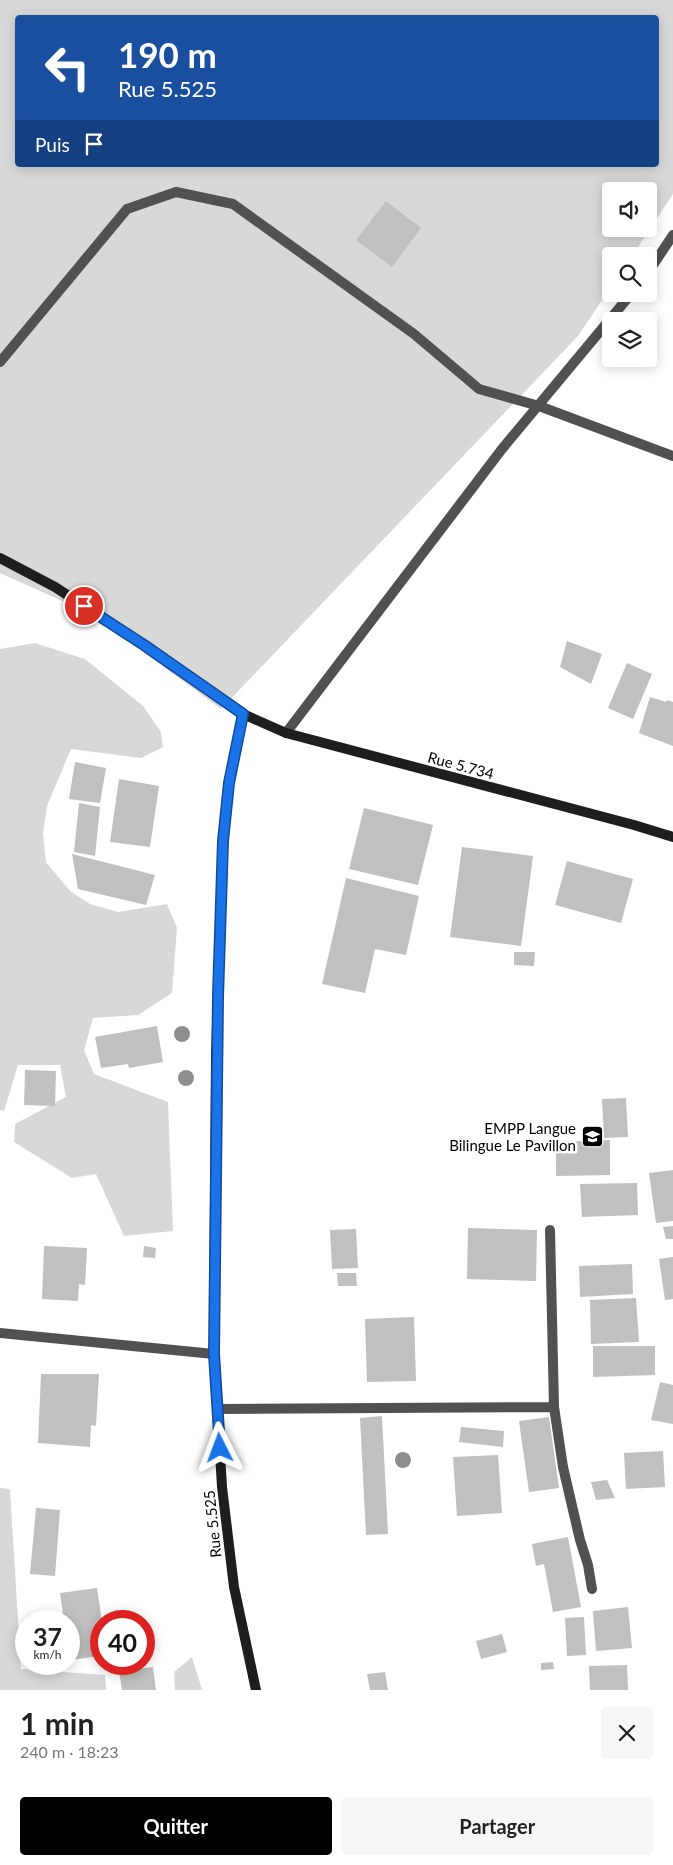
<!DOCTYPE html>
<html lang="fr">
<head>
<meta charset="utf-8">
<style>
  body { margin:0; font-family:Lato,sans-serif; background:#f6f6f6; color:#222; height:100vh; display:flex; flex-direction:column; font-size:19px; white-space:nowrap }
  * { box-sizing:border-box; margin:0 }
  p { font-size:16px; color:#767676 }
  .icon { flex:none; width:28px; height:28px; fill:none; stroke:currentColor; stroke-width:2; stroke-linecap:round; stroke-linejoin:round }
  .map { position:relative; height:1690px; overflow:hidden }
  .details { display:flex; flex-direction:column; background:#fff; flex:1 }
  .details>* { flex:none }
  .banner { position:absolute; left:15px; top:15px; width:644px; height:152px; border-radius:5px; box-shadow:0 2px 12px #0003; background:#1a4fa0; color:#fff; overflow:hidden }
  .fabs { position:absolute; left:602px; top:182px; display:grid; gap:10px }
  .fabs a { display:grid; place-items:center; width:55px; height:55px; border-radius:5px; background:#fff; box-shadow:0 2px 12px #0003; font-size:25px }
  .speed { position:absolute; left:15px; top:1610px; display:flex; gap:10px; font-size:25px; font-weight:700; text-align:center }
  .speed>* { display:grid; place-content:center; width:65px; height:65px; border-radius:50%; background:#fff; box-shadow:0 2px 12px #0003; line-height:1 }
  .speed small { font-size:12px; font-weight:400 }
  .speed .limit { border:8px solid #d22; background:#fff; color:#111 }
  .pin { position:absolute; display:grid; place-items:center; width:42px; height:42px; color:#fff; margin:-21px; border:2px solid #fff; border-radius:50%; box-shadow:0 1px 5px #0007 }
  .me { position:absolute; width:55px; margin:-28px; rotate:357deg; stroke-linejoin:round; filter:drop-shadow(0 0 4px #0008) }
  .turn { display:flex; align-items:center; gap:18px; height:105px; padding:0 20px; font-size:22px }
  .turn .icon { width:65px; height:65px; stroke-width:2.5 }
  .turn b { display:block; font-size:35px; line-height:42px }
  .then { display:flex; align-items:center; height:48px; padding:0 20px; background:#0003; gap:10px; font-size:19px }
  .round { display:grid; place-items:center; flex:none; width:52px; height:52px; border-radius:5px; background:#f6f6f6 }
  .head { display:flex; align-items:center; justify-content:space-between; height:85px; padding:0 20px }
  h1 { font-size:30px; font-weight:700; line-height:38px }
  .action { display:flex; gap:10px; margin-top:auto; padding:10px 20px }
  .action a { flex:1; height:58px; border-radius:5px; background:#000; color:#fff; font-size:20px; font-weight:700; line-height:58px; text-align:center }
  .action a+a { background:#f6f6f6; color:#222 }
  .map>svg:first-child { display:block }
  .green { fill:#d8d8d8; fill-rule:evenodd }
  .building { fill:#c0c0c0 }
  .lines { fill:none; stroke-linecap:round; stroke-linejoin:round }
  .street { stroke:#515151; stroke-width:10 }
  .secondary { stroke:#1e1e1e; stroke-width:10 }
  .tree { fill:#8d8d8d }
  .route-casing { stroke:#114b97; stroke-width:12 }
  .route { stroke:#1a73e8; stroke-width:9 }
  .labels { text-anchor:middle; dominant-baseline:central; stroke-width:5; stroke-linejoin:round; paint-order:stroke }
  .street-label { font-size:15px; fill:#000; stroke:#fff }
  .poi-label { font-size:15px; fill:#000; stroke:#fff; text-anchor:end }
</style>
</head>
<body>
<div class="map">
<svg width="673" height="1690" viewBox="0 0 673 1690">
  <rect width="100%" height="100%" fill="#fff"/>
  <path class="green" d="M0,0H673V194L632,256H611V287L578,336L221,709L93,615L0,573ZM18,18H656V165H18ZM611,191H649V229H611Z
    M35,643L85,659L143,706L161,732L163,747L141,758L71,749L47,806L43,833L46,862L70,891L90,904L118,912L167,904L177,928L172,993L138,1015L93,1018L84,1050L94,1074L168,1102L173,1231L124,1236L96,1174L72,1178L14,1142L15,1124L66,1097L60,1065H18L4,1111L0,1110V649Z
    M0,1488L10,1489L21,1669L105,1675L106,1690H0Z
    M192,1657L202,1690H175L174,1672Z"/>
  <path class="building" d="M386,201L421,228L392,267L356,240Z
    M567,641L602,654L591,684L560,667Z
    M627,663L652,674L633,719L608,708Z
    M650,697L666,702L667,700L673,702V746L639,733Z
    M75,762L106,768L100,803L69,799Z
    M119,779L159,786L150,847L110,842Z
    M79,803L100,807L95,856L74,852Z
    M364,808L433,825L418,885L349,869Z
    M462,847L533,856L521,946L450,937Z
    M72,854L155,875L146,905L78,889Z
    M567,861L633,879L621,923L555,905Z
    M346,878L419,896L406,955L375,949L365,993L322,984Z
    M514,952H535L534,966L514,965Z
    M157,1026L163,1062L129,1068L128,1064L101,1068L95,1037Z
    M25,1070L56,1071L55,1106L24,1105Z
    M626,1098L628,1137L604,1138L602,1099Z
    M610,1140V1175L556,1176V1142Z
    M673,1170V1221L656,1223L649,1173Z
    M637,1183L638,1215L582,1217L580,1184Z
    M673,1226V1239H666L663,1227Z
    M468,1228L537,1230L536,1281L467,1279Z
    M356,1229L358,1268L332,1269L330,1230Z
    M44,1246L87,1248L85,1285L79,1284L78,1301L42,1299Z
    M144,1246L156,1248L155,1258L143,1257Z
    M673,1257V1299L665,1300L659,1259Z
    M632,1264L633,1294L580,1297L579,1266Z
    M337,1273H356L357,1286H338Z
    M636,1298L639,1342L591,1344L590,1300Z
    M414,1317L416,1381L367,1382L365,1319Z
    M593,1346H655V1375L593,1377Z
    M41,1374H99L96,1426L91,1425L90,1447L38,1443Z
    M660,1382L673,1385V1424L651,1420Z
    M382,1416L388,1534L366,1535L360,1418Z
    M549,1417L559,1488L529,1492L519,1421Z
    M461,1427L504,1431L503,1447L459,1442Z
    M663,1451L665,1487L626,1489L624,1453Z
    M498,1455L502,1513L457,1516L453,1457Z
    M607,1480L615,1498L596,1500L591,1482Z
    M36,1508L60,1510L55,1576L30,1574Z
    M568,1537L581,1607L553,1612L544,1564L536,1566L532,1544Z
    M97,1588L102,1621L101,1656L70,1660L69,1621H64L60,1593Z
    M628,1607L632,1648L596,1651L593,1611Z
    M584,1617L586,1655L567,1656L565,1618Z
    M502,1634L507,1652L481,1659L476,1641Z
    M553,1662L554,1669L541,1670V1663Z
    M627,1665L628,1690H590L589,1666Z
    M153,1667L156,1690H122L119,1671Z
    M385,1672L388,1690H370L367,1674Z"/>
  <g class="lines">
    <path class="street" d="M649,271L673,235
      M0,362L127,209L176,192L233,204L414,334L479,389L539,406L673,456
      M286,733L502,449L631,294
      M550,1230L554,1407L563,1467L580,1540L588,1565L592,1589
      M0,1333L214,1354
      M218,1409L554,1407"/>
    <path class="secondary" d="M0,558L55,587L144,645L243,714L229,783L223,841L216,1055L214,1354L222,1487L234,1587L256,1690
      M243,714L286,733L634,825L673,837"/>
  </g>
  <g class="tree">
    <circle cx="182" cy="1034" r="8"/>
    <circle cx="186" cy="1078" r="8"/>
    <circle cx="403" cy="1460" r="8"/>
  </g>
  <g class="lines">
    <defs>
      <path id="route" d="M84,606L144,645L243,714L229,783L223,841L218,996L214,1354L220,1448"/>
    </defs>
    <use href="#route" class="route-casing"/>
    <use href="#route" class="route"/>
  </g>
  <defs>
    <symbol id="school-square" viewBox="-11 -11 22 22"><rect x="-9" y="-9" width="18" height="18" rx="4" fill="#000" stroke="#fff"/><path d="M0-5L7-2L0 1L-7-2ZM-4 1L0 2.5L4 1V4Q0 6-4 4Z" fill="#fff"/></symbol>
  </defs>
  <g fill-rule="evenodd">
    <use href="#school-square" x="580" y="1124" width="25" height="25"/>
  </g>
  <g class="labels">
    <g class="street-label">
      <text transform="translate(461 765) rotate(15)">Rue 5.734</text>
      <text transform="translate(212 1524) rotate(-96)">Rue 5.525</text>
    </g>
    <g class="poi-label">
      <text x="576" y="1128">EMPP Langue<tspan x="576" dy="17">Bilingue Le Pavillon</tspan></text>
    </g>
  </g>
</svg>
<div class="fabs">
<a><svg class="icon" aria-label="sound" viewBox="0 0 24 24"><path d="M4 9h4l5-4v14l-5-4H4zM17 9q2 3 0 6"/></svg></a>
<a><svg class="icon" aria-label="search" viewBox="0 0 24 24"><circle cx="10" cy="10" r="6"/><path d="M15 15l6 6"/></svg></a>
<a><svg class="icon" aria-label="layers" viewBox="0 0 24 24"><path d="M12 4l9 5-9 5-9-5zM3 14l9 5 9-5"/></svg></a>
</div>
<div class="speed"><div>37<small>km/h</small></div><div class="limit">40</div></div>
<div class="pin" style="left:84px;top:606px;background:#d93025"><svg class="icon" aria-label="arrive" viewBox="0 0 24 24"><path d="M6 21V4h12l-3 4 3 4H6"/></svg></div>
<svg class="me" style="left:220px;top:1448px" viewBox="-20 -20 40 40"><path d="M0-17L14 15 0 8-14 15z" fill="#1a73e8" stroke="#fff" stroke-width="4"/></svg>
<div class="banner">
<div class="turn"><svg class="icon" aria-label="left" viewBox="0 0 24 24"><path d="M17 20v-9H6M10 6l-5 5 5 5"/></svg><div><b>190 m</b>Rue 5.525</div></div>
<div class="then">Puis<svg class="icon" aria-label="arrive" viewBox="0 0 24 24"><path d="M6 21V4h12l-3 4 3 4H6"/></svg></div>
</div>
</div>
<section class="details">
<div class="head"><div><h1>1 min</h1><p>240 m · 18:23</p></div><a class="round"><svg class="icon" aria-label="close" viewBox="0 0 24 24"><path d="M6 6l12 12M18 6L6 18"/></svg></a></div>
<div class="action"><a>Quitter</a><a>Partager</a></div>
</section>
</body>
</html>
